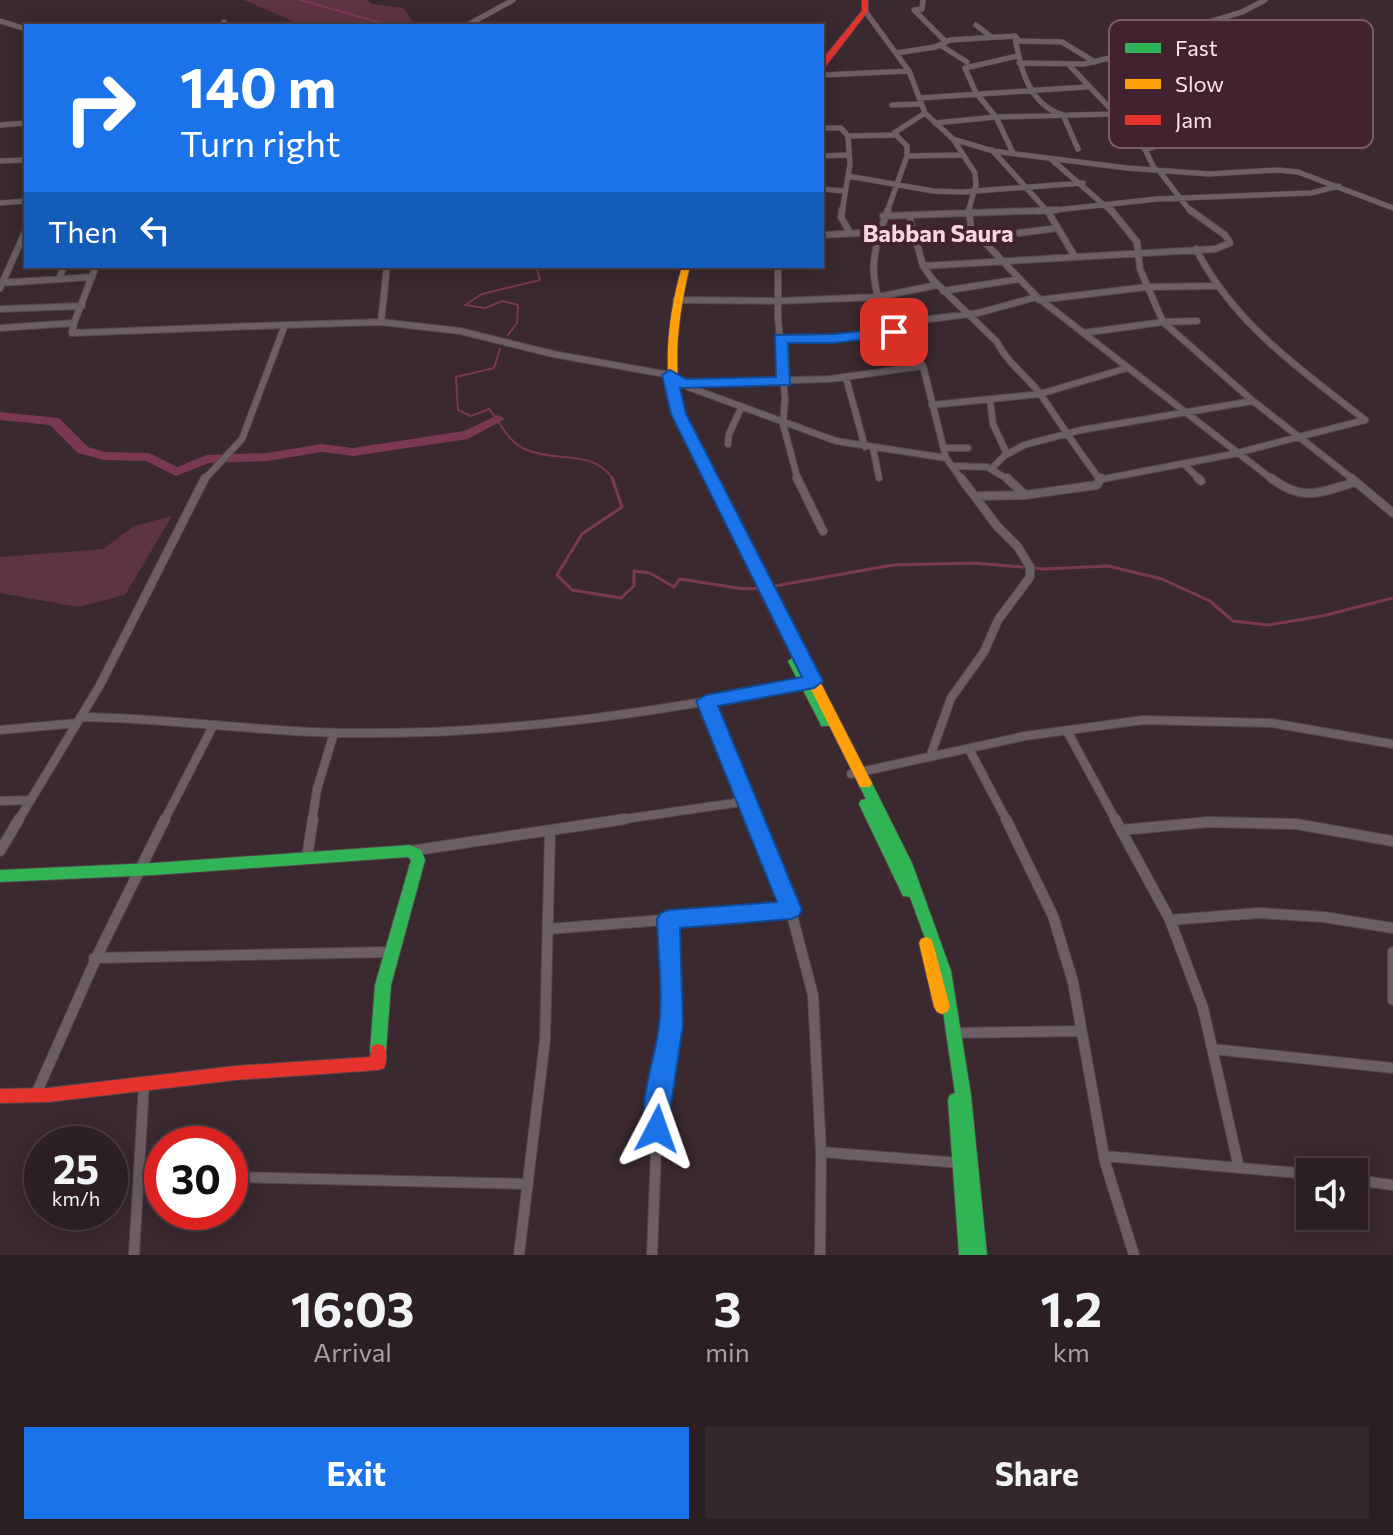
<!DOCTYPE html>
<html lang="en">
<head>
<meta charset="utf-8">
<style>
  body { margin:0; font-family:Commissioner,sans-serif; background:#34272b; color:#f1f3f6; height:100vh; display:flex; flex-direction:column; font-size:30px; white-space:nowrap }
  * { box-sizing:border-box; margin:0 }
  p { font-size:26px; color:#a6a2a6 }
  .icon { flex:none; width:44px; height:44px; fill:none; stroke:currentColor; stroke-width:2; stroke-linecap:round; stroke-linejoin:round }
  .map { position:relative; height:1255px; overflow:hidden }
  .panel { display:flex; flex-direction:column; background:#2c1f23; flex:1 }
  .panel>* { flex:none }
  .guide { position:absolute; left:24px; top:24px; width:800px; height:244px; border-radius:0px; box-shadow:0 4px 20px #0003,0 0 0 2px #483d41; background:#1a73e8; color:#fff; overflow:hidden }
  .buttons { position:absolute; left:1296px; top:1158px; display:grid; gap:16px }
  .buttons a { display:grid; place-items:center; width:72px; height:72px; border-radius:0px; background:#2c1f23; box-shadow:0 4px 20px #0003,0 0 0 2px #483d41; font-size:40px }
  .speed { position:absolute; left:24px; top:1126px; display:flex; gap:16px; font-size:40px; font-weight:700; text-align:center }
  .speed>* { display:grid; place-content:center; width:104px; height:104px; border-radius:50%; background:#2c1f23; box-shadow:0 4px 20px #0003,0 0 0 2px #483d41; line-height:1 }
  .speed small { font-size:20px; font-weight:400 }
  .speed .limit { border:12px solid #d22; background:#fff; color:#111 }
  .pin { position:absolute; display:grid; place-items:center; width:68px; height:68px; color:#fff; margin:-34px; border-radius:16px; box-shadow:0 4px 12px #0006 }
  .me { position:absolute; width:88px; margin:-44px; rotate:4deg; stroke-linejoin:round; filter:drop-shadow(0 0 6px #0008) }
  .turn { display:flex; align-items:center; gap:28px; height:168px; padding:0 24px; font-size:36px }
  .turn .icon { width:104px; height:104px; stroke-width:2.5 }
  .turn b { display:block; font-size:56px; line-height:68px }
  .then { display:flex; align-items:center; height:76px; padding:0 24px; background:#0003; gap:16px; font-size:30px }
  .eta { display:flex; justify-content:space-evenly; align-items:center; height:136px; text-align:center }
  .eta b { font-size:48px; font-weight:700; line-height:56px }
  .primary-button { display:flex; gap:16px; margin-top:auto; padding:16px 24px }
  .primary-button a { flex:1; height:92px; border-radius:0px; background:#1a73e8; color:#fff; font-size:32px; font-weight:700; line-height:92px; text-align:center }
  .primary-button a+a { background:#34272b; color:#f1f3f6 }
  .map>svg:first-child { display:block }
  .green { fill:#5e3344 }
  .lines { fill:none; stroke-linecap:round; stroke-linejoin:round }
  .stream-far1 { stroke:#7b3853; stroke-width:2 }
  .stream { stroke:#7b3853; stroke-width:3 }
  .river { fill:#7b3853; fill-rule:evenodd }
  .street-far3-casing { stroke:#54454a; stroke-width:6 }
  .street-far2-casing { stroke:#54454a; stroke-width:8 }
  .street-far1-casing { stroke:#54454a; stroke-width:10 }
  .street-casing { stroke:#54454a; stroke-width:12 }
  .fast-casing { stroke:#54454a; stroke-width:2 }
  .slow-casing { stroke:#54454a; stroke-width:2 }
  .jam-casing { stroke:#54454a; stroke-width:2 }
  .street-far3 { stroke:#6c5f64; stroke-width:5 }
  .street-far2 { stroke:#6c5f64; stroke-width:6 }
  .street-far1 { stroke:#6c5f64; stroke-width:8 }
  .street { stroke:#6c5f64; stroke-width:10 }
  .fast { fill:#30b455; fill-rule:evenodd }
  .slow { fill:#ff9f0a; fill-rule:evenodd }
  .jam { fill:#e5322d; fill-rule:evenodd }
  .route { fill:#1a73e8; stroke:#114b97; stroke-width:2 }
  .labels { text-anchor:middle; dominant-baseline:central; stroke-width:8; stroke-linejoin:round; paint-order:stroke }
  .far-quarter-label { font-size:24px; font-weight:bold; fill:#f8d6e1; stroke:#41222e }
  .key { fill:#41222e; stroke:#795c67; stroke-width:2 }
  .key-label { font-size:22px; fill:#fbe5ec }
</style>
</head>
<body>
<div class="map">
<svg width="1393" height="1255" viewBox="0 0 1393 1255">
  <rect width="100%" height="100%" fill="#3a292f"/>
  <path class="green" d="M244,0H367L372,4L403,8L416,26H304Z
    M172,516L125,595L78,607L0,593V557L103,549L134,526Z"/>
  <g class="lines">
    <path class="stream-far1" d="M300,0L392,26
      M508,335L517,323L518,305L503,301L485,308L465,305L482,294L540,280L537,269L530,266
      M500,349L494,368L456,377L458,410L471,416L489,409C502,424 507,442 527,450C559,463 592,448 614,480"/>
    <path class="stream" d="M612,478L622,507L582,534L557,575L572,590L621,598L634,586V571L650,573L674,587L680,579L744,589L761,588
      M769,587L893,565L974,563L1044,569L1108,566L1162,579L1210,601L1233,621L1268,625L1322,616L1393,598"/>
    <path class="river" d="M0,412L59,418L88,447L105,452L149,453L177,467L207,455L267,453L322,444L353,448L464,431L498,415L505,419L468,439L353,456L322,452L267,461L209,463L176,476L146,461L104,460L78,453L50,425L0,420Z"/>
    <defs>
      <path id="street-far3" d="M923,0L922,9L914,10L945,41
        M865,11L909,71L925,113L953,139L975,173L976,185L968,212
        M0,21L26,29
        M976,25L990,36
        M222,26L224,22
        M466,26L513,0
        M1015,37C1020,68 1029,105 1063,115L1078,149
        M940,45L967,62
        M896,53L935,47L950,40L1015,36L1019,41L1062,42L1095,62
        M1019,63L1084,64L1127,54L1172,33L1242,12L1265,0
        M1069,65L1141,141L1155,170
        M822,75L909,71
        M919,98L1086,87
        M892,105L921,104
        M935,123L996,117L1113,114
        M0,125L26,123
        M822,128H841L848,136L894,135
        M953,139L993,151L1127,168L1209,174L1278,170L1298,172L1393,208
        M1144,149L1154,147V142L1219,134
        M992,150L1048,212
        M1013,153L996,117L976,93L965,68L1018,56
        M822,156L848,155
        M907,156L962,155
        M1051,159L1112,212
        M0,161L26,160
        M1160,172L1191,212
        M848,176L933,191L962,192L1083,183
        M822,189L845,191
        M0,203L26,201
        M842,212L850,164L848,136
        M887,212L907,156V146L894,133L925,113
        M1037,212L1157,199L1311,193L1339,186"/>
      <path id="street-far2" d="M842,210L841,217L850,233
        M1047,210L1075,257
        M1111,210L1137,242L1140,269L1163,322L1253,401L1354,480
        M909,215L923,266L933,280L997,342C1007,363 1028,377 1041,395C1061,424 1077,450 1099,478
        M883,216L1056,210
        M1019,233L1058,228
        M822,235L878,232
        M1196,249C1234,324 1300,369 1365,420
        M778,266V318L785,399L783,424L798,480
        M923,266L1215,249L1230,243L1225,235L1190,210
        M59,279L64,266
        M0,283L92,277
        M0,288L26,230
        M943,291L1020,279
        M1037,297L1273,480
        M676,300L778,301L878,297L937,285
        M1039,300L1147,287L1216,286
        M0,309L82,306
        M381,322L460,331L553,354L670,375L688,387L836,441L946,458
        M74,323L96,266
        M0,328L74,323L72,333L285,325
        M1083,333L1163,322L1197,321
        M780,338L834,339L894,332C868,286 868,259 888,210
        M846,378L865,447
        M685,383L830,379L923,366
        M990,399L993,424L1006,452
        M932,405L1040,394L1127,368
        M728,444L729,434L741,408
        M873,448L879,478
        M944,448H968
        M1185,465L1200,480
        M954,466L987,467L1009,480
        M993,467L1004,456L1024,445L1081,430L1253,401
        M204,480L242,439L285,325L381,322L387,266
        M962,480L946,458L923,366L894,332V328L906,322L978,313L1037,297L971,228L969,210
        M1098,480L1233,454L1365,420"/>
      <path id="street-far1" d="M797,478L823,531
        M1007,478L1025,495L1097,485L1101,478
        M1198,478L1201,481
        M1271,478C1304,503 1319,492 1356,482
        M1351,478L1393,513
        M976,496L1025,495
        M706,701L756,821
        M81,717C170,718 258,732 347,733C503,735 657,713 809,682
        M0,730L77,723
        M1067,731L1116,821
        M969,749L1007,821
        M930,757L951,698L984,652L998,620L1030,577V567L1018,547L997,526L961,478
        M851,774L1025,736L1143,720L1272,723L1393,744
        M0,801L31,800
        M18,821L100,685L205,478
        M164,821L213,726
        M312,821L317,789L334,733
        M611,821L748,801"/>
      <path id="street" d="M755,819L788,900L813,995L821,1152L820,1255
        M1006,819L1053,916L1073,982L1105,1162L1134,1255
        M1115,819L1170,920L1203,1008L1239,1168
        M1121,830L1208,822L1296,824L1393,841
        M0,851L19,819
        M410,851L625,819
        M307,857L313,819
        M1170,920L1259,913L1324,917L1393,928
        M548,929L791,910
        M1393,952V1000
        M94,958L390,952
        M952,1033L1080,1031
        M1212,1049L1393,1068
        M36,1094L98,954L165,819
        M821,1152L961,1163
        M1104,1156L1310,1174
        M140,1176H162
        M230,1177L528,1184
        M1354,1180L1393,1185
        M134,1255L144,1085
        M519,1255L545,1040L550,832
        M652,1255L658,1098L671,1025L668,919"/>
      <path id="fast" d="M794,657L800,661L832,723L831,726H821L820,723L788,661Z
        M865,778L870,779L912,863L951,971L971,1095L987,1255H959L948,1100L950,1095L955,1093L937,971L910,897L903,896L859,804L861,800L866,799L858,783L860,779Z
        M410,845L421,850L425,860L391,985L386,1051L384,1056L378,1058L372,1056L370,1051L375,985L411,860L408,857L154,875L0,882V870L154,863Z"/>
      <path id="slow" d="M682,266H690C678,316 672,363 683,414L872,783L870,787H860L858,783L673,414C663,363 668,316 682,266Z
        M926,937L931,939L933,943L950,1007L947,1012L942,1014L937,1012L934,1007L919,943L921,939Z"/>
      <path id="jam" d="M862,0H868V11L825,67H822V60L862,11Z
        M378,1044L384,1046C387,1053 387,1061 384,1068L378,1070L235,1080L48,1102L0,1103V1089L48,1088L235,1066L370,1057L372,1046Z"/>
    </defs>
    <use href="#street-far3" class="street-far3-casing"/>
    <use href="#street-far2" class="street-far2-casing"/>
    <use href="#street-far1" class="street-far1-casing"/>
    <use href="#street" class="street-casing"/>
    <use href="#fast" class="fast-casing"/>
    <use href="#slow" class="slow-casing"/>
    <use href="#jam" class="jam-casing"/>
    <use href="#street-far3" class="street-far3"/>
    <use href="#street-far2" class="street-far2"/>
    <use href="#street-far1" class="street-far1"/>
    <use href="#street" class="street"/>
    <use href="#fast" class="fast"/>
    <use href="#slow" class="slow"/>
    <use href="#jam" class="jam"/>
  </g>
  <path class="route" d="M894,328L899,329V335L834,343H788L790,385L680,388L686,414L823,681L814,688L718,706L802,910L798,916L791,919L680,928L683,1025L666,1137L657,1140L648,1137C635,1108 656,1057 659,1026C663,992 658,954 657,919L661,913L668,910L777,902L696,701L706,695L802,677L671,414L662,375L670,370L686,379L776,377L775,335L834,334Z"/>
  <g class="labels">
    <g class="far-quarter-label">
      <text x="938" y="232">Babban Saura</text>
    </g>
  </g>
  <rect x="1109" y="20" width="264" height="128" rx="12" class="key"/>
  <rect x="1125" y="43" width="36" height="10" fill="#30b455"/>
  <rect x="1125" y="79" width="36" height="10" fill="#ff9f0a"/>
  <rect x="1125" y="115" width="36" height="10" fill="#e5322d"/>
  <g class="key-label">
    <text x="1175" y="56">Fast</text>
    <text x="1175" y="92">Slow</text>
    <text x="1175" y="128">Jam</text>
  </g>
</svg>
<div class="buttons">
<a><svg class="icon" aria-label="sound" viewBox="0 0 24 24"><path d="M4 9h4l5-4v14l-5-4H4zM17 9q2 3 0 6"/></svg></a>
</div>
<div class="speed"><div>25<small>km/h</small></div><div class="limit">30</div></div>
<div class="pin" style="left:894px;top:332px;background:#d93025"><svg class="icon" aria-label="arrive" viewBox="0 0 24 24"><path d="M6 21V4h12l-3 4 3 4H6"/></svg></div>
<svg class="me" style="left:657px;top:1129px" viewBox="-20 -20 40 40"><path d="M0-17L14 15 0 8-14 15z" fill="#1a73e8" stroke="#fff" stroke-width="4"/></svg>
<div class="guide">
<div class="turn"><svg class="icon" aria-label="right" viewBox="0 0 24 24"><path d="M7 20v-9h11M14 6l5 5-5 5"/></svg><div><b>140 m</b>Turn right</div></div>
<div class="then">Then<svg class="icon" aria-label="left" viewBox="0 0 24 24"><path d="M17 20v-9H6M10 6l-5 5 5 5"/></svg></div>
</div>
</div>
<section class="panel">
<div class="eta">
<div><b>16:03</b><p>Arrival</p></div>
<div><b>3</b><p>min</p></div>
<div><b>1.2</b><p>km</p></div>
</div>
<div class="primary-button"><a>Exit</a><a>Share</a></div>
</section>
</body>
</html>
